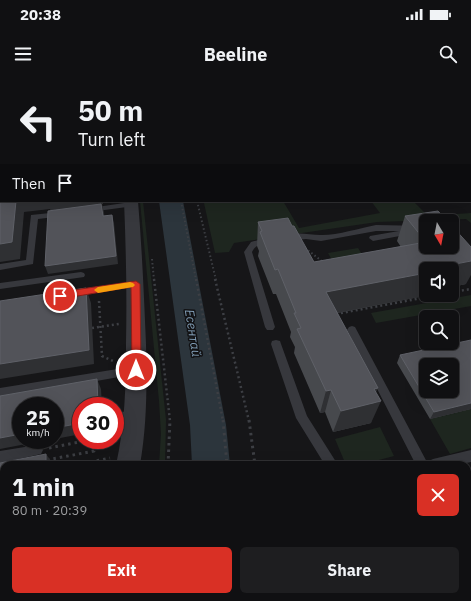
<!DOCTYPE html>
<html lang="en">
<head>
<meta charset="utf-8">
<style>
  body { margin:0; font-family:"IBM Plex Sans",sans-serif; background:#1e1e20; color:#f1f3f6; height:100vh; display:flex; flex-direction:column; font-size:15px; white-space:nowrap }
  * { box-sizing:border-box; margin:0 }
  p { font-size:13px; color:#9c9d9f }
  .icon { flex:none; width:22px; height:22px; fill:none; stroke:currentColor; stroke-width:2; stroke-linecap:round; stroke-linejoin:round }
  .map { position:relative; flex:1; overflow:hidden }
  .details { position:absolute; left:0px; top:381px; width:471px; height:140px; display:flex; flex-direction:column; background:#101012; border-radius:12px 12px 0 0; box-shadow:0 4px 16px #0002,0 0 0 1px #303032 }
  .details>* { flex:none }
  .guide { position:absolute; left:0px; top:0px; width:471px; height:122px; box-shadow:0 4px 16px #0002,0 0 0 1px #303032; background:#101012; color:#f1f3f6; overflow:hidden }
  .needle { width:26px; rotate:170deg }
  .tools { position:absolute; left:419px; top:134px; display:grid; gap:8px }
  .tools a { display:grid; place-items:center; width:40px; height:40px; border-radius:6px; background:#101012; box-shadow:0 4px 16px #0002,0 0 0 1px #303032; font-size:20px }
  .speed { position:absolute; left:12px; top:317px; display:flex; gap:8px; font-size:20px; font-weight:700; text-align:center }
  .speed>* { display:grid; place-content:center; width:52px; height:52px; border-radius:50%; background:#101012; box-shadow:0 4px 16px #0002,0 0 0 1px #303032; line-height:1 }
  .speed small { font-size:10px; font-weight:400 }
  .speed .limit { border:6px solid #d22; background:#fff; color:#111 }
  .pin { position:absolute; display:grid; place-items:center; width:34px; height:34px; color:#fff; margin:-17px; border:2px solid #fff; border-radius:50%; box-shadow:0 1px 4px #0007 }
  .me { position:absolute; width:44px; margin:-22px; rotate:0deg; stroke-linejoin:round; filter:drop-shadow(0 0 3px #0008) }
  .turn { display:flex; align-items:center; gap:14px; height:84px; padding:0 12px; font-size:18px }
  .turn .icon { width:52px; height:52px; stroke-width:2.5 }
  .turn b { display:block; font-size:28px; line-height:34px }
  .then { display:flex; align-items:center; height:38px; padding:0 12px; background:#0003; gap:8px; font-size:15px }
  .round { display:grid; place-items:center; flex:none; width:42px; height:42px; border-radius:6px; background:#1e1e20 }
  .head { display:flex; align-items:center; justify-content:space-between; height:68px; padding:0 12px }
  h1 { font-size:24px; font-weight:700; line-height:30px }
  .button { display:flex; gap:8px; margin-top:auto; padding:8px 12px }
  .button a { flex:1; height:46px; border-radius:6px; background:#d93025; color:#fff; font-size:16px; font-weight:700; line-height:46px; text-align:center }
  .button a+a { background:#1e1e20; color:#f1f3f6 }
  .status { display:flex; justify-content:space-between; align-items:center; height:28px; padding:0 20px; background:#101012; direction:ltr }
  .status svg { height:11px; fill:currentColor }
  header { display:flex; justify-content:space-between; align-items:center; height:52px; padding:0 12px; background:#101012; font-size:18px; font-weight:700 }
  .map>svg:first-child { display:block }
  .green { fill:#1e261f }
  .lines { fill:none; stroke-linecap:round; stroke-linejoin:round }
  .river { fill:#2c353c; fill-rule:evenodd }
  .path-far3 { stroke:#3d3f44; stroke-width:1.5; stroke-dasharray:1.5 2; stroke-linecap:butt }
  .path-far2 { stroke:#3d3f44; stroke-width:2; stroke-dasharray:1.5 2.5; stroke-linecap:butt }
  .path-far1 { stroke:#3d3f44; stroke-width:2.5; stroke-dasharray:2 3; stroke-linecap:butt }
  .path { stroke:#3d3f44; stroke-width:3; stroke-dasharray:2.5 4; stroke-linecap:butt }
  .service { fill:#37383d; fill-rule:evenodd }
  .pedestrian { fill:#37383d; fill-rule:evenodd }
  .minor { fill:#37383d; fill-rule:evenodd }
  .tertiary { fill:#37383d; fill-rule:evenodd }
  .wall { fill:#47494d }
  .shaded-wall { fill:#2f3033 }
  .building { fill:#525359; stroke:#5f6168; fill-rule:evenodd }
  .route { fill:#d93025; stroke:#8d1f18 }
  .slow { fill:#f59e0b }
  .labels { text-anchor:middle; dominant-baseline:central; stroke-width:3; stroke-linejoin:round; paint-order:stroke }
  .water-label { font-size:13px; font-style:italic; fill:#7f9bb3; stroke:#111113 }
</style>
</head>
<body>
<div class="status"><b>20:38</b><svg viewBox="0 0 49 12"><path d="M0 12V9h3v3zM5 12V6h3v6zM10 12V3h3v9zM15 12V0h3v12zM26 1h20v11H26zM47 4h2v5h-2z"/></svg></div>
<header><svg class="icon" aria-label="menu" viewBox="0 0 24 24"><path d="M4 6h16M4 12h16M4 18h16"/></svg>Beeline<svg class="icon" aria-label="search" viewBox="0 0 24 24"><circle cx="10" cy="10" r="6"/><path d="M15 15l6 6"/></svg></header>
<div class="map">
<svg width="471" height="521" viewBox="0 0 471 521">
  <rect width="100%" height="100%" fill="#161618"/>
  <path class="green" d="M140,121H143L166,340L165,385H159L161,354L159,321Z
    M205,121H283L299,148L380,133L371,121H413L428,136L471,133V143L466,139L377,142L234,163L229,172L215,173L204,123Z
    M358,168L365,179L334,184L328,173Z
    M471,215V226L376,243L371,233Z
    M471,329V368L450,374L430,339Z
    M380,347L394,376L360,385H346L335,359Z
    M266,517H348L350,521H265Z"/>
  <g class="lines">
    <path class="river" d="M140,0H158L159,1H141Z
      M159,121H183L226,345L230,385H192L190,345Z
      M178,517H222V521H178Z"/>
    <path class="path-far3" d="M64,1L69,0"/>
    <path class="path-far2" d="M181,121L196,200
      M197,121L216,200
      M305,168L323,182
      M152,179L154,200"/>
    <path class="path-far1" d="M154,199L170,341
      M196,199L223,341
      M215,199L249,341
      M452,212L471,209
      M99,221L102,276L113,281
      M336,234L438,215
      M92,248L119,244"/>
    <path class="path" d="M223,340L227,385
      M249,340L255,385
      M49,368L89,360
      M47,380L94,371V360
      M86,385V383L110,378
      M168,385L170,340
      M143,517L149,521
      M254,517V521
      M70,521L71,517
      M219,521L220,517"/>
    <path class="service" d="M131,122L135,124L134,126L90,132L86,130L90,128Z
      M60,132H63V136L38,139L33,184L0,190V184L26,180L31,135Z
      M376,145L426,146V152L405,151L406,153L405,155L373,161L369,158L370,156L399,151H376L321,161L306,159L287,161L283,158C291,150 309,155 320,155C334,156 361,148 376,145Z
      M269,157L273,160L272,162C264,164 256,163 252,172L275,247L273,250H267L265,247L244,172L251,162Z
      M81,192L84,193L85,195L84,197L0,209V203Z
      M135,201L138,202L140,204L138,206L74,216L69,213L74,210Z
      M352,246L355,247L428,384L429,381L433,379L471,370V382L457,385H416L347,250L349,247Z
      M276,260L280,261L281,264L307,336L338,385H325L296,338L271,264L272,261Z
      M136,286L140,287L141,290L140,293L136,294L0,318V308Z
      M135,330L139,332L141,335L139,338L115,343V333Z
      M37,365L41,366L43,370L41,374L0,383V371Z
      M471,415V427L467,428V416Z
      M351,517H366L367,521H352Z"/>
    <path class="pedestrian" d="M321,0H329L330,1H322Z
      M350,0H358L359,1H351Z"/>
    <path class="minor" d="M94,0H104V1H94Z
      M470,110H471V119H470Z
      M124,121H138C142,169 144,216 146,264C147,305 147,345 140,385H116C125,345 126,305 126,264C127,216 126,169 124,121Z
      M83,517H111L110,521H82Z"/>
    <path class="tertiary" d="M0,0H13L1,1L0,5Z"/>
  </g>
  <path class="wall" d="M399,0H439L440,1H400Z
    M470,26H471V65L470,64Z
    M405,136L466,204L452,207V189L420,213L419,217L337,233L376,312L371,343L333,352L325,332L320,333L294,273L295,267L290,257L291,252L276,214H273L258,176L259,171L257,166L258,142L292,146L314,182L401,167L397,161Z
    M400,275L471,329L430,339L397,283Z
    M401,517H467L471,521H403L400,519Z"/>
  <path class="shaded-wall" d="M16,121H103V124H102L104,132L105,145L51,131L50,129L24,132L20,179L0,182V164Z
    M112,135L114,143L118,184L48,194L45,186Z
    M471,181V195L466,204L452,207V189H429Z
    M426,192V212L420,213L419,217L321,236L326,212Z
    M86,208L91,223L94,284L0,299V284Z
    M97,299L101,309L102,326H98Z
    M378,308L371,324L381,321L371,343L333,352L341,331L374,309Z
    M331,310L325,332L320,333L326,311Z
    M471,323V329L430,339L434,332Z
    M81,343V354L55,359V348Z
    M21,354V360H47L0,369V358Z
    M46,374L54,385H46Z
    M32,517H45L44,521H31Z"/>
  <path class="building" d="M418,0H439L440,1H419Z
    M470,26H471V46L470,45Z
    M0,91H1V121H16L12,162L0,164Z
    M101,124L103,136L112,135L116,176L45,186L48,131Z
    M438,131L447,141H426V167H452V146L471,167V181L429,189H426V193L326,212L378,308L374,309L381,321L341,331L331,310L326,311L297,249L301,248L294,233H296L278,189L275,190L260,152L262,151L258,142L288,138L292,146H294L314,182L426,162L405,136Z
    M86,208L89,270L0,284V221Z
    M471,260V323L434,332L400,275ZM426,285H452V311H426Z
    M97,299L98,326H81V343L55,348V326H21V354L0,358V316Z
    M46,374V385H4V517H32L31,521H0V383Z
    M471,439V521H414L416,517H467V440Z"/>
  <path class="route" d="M136,201L140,204L141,290L140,293H133L132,290L131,207L60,219L56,216L60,212Z"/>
  <path class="slow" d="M130,202L133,203L135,205L133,207L98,213L94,210L98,207Z"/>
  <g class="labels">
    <g class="water-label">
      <text transform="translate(193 253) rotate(81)">Есентай</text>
    </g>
  </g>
</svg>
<div class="tools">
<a><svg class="needle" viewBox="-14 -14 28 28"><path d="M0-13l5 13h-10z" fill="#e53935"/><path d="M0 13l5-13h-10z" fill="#9c9d9f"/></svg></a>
<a><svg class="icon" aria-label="sound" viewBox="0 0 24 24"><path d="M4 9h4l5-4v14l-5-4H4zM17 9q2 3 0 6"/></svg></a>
<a><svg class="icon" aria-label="search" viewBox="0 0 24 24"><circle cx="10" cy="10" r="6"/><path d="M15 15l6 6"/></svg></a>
<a><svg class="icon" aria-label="layers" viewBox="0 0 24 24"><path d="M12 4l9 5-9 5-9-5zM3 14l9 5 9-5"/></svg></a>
</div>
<div class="speed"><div>25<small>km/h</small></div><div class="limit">30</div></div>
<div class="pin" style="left:60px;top:216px;background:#d93025"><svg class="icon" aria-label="arrive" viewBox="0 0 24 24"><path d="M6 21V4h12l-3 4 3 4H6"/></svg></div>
<svg class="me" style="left:136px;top:290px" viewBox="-20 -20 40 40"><circle r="17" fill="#d93025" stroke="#fff" stroke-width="3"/><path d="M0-11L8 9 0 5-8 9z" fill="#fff"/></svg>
<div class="guide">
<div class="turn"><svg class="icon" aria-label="left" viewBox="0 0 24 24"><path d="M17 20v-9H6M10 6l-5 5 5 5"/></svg><div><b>50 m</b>Turn left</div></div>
<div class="then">Then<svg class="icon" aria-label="arrive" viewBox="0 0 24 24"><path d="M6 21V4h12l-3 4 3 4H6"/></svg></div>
</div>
<section class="details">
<div class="head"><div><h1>1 min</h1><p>80 m · 20:39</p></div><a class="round" style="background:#d93025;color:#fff"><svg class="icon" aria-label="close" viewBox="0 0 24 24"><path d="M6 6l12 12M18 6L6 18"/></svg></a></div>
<div class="button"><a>Exit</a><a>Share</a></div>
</section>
</div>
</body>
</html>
